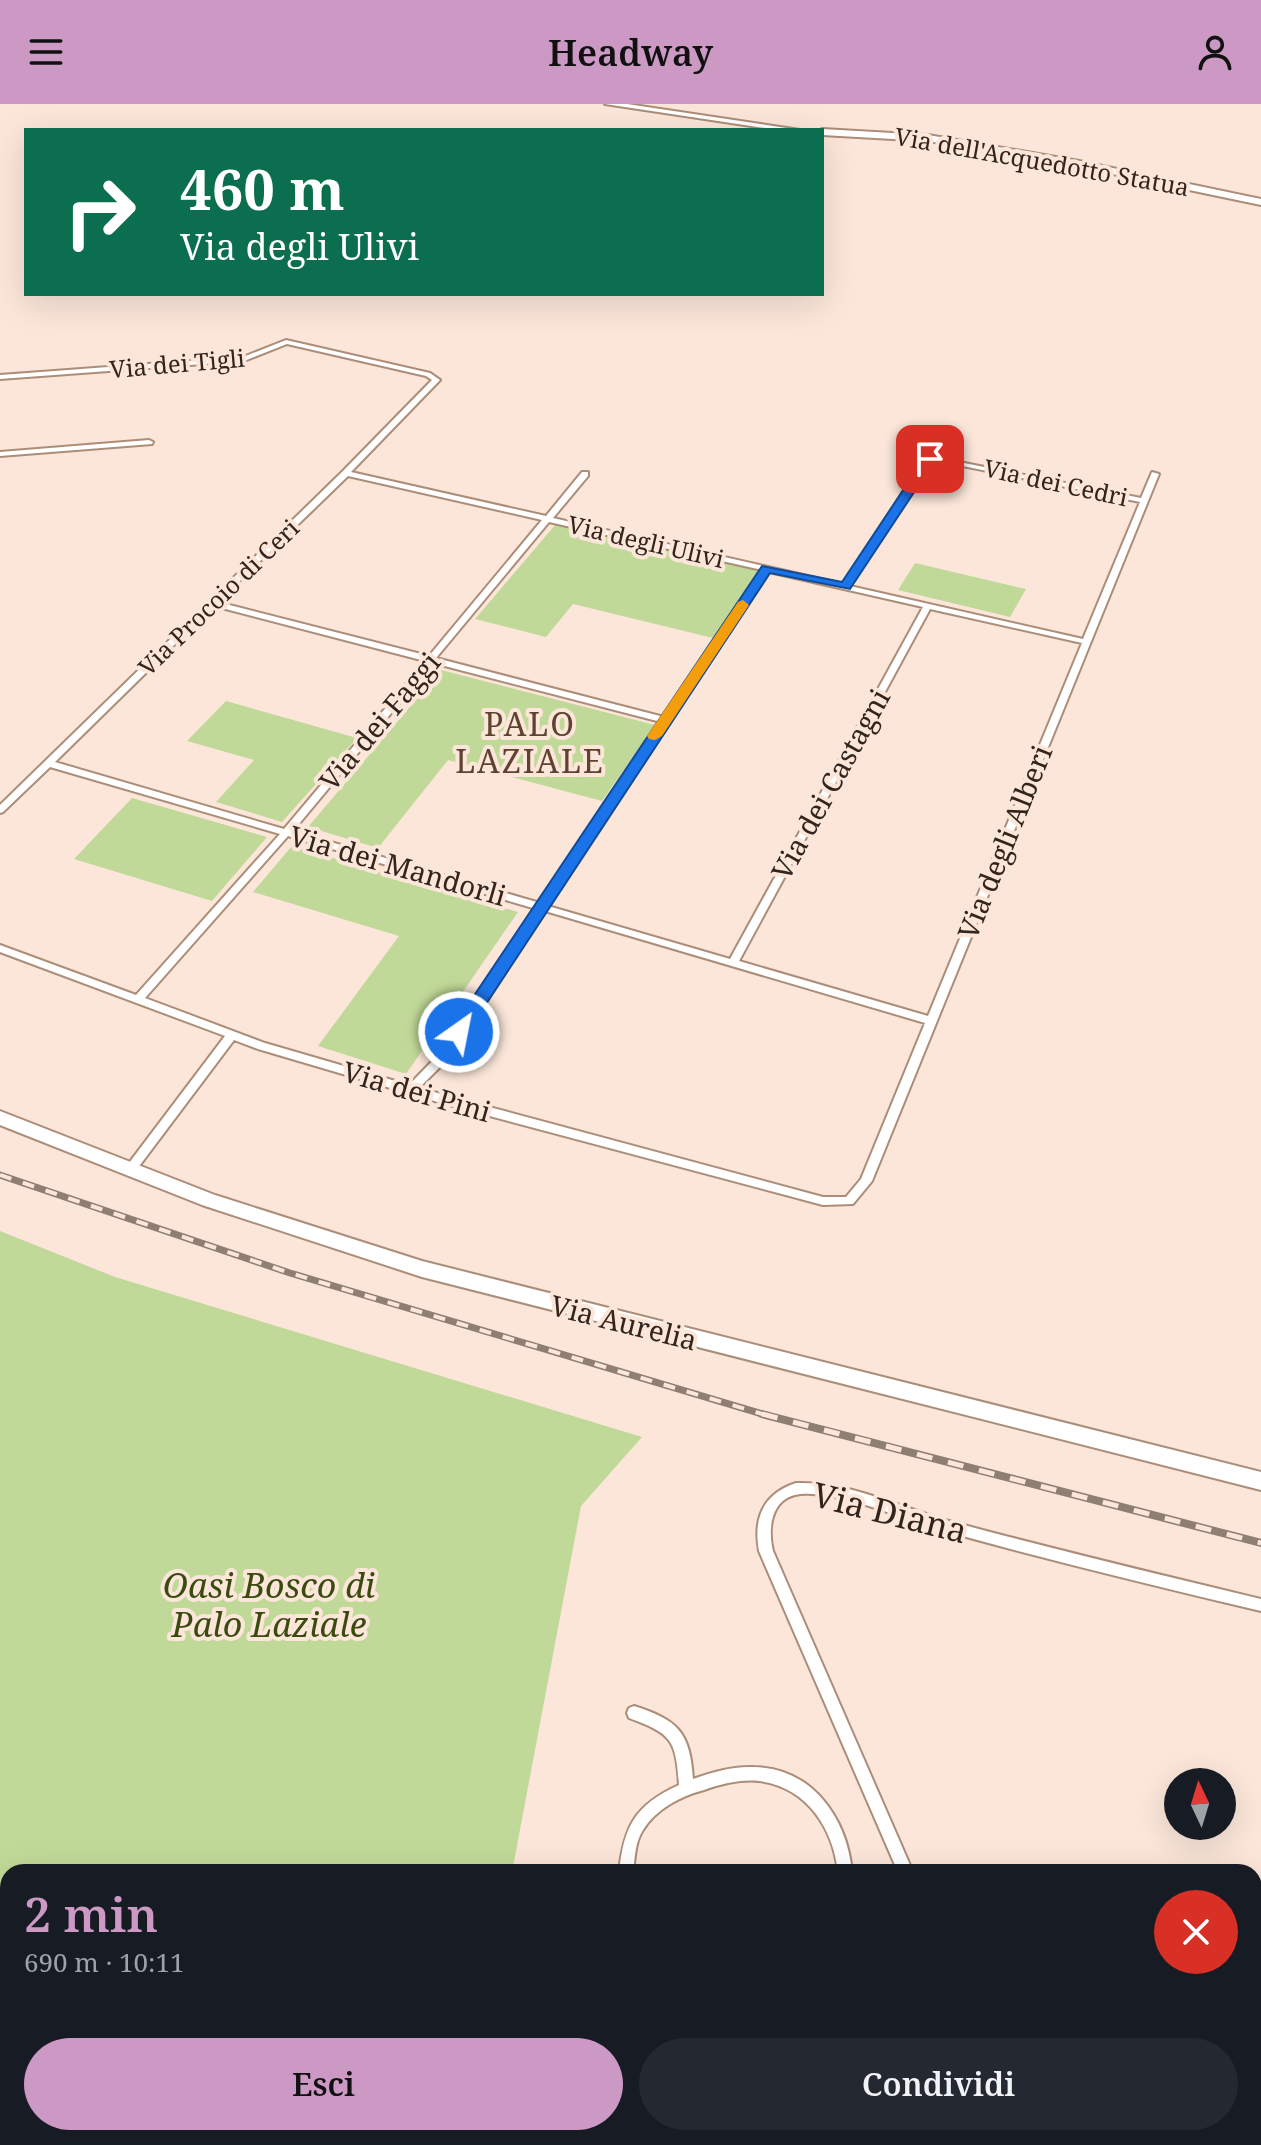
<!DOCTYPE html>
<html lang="it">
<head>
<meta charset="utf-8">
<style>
  body { margin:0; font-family:"Noto Serif",serif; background:#242831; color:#f1f3f6; height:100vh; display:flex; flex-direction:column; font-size:30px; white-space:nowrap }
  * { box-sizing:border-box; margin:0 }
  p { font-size:26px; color:#9ea1a6 }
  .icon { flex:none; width:44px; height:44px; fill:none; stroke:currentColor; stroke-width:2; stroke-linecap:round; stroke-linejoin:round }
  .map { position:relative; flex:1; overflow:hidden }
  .details { position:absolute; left:0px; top:1760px; width:1262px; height:282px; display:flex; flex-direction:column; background:#171b24; border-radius:24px 24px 0 0; box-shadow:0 8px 32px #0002 }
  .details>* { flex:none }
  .banner { position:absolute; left:24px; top:24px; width:800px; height:168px; border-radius:0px; box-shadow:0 8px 32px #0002; background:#0b6e4f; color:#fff; overflow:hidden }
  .needle { width:52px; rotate:356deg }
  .tools { position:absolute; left:1164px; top:1664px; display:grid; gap:16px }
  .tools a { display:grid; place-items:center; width:72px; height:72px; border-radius:50%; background:#171b24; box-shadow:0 8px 32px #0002; font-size:40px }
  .pin { position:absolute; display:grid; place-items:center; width:68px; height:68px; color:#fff; margin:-34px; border-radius:16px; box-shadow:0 4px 12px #0006 }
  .me { position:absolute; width:88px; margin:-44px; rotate:33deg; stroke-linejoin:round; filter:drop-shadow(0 0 6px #0008) }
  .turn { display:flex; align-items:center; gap:28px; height:168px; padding:0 24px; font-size:36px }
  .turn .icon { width:104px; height:104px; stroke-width:2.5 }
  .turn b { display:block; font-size:56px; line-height:68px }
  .round { display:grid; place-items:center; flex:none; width:84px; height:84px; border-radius:42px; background:#242831 }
  .overview { display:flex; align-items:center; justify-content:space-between; height:136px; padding:0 24px }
  h1 { font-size:48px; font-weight:600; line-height:60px; color:#cb99c4 }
  .primary-button { display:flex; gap:16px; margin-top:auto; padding:16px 24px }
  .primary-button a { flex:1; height:92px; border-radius:48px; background:#cb99c4; color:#111; font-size:32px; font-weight:600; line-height:92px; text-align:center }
  .primary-button a+a { background:#242831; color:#f1f3f6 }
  header { display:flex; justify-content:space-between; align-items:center; height:104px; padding:0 24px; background:#cb99c4; color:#111; font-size:36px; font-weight:600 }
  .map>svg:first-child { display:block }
  .green { fill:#c1d998 }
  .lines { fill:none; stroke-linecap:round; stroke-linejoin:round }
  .street-casing { stroke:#ac8d78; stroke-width:4 }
  .secondary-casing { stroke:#ac8d78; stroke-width:4 }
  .primary-casing { stroke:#ac8d78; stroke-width:4 }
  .street { fill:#fff; fill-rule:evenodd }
  .secondary { fill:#fff; fill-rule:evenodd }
  .primary { fill:#fff; fill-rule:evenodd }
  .rail-far1-casing { stroke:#8f7e74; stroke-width:7 }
  .rail-casing { stroke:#8f7e74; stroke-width:8 }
  .rail-far1 { stroke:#fbe6d9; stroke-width:4; stroke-dasharray:12; stroke-linecap:butt }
  .rail { stroke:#fbe6d9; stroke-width:5; stroke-dasharray:16; stroke-linecap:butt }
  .route { fill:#1a73e8; stroke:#114b97; stroke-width:2 }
  .slow { fill:#f59e0b }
  .labels { text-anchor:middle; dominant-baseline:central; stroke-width:8; stroke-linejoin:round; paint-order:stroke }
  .far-street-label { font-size:24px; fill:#32251d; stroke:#fbe6d9 }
  .street-label { font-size:28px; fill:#32251d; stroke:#fbe6d9 }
  .quarter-label { font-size:32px; letter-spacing:2px; fill:#5e4330; stroke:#fbe6d9 }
  .near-street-label { font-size:34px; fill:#32251d; stroke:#fbe6d9 }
  .near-park-label { font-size:34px; font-style:italic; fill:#3a4b10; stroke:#fbe6d9 }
</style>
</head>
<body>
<header><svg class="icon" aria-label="menu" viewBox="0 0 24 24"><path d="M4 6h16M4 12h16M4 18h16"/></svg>Headway<svg class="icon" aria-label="person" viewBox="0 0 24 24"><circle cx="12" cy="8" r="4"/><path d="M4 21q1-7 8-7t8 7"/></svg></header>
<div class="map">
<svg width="1261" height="2041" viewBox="0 0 1261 2041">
  <rect width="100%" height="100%" fill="#fbe6d9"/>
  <path class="green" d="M556,420L759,467L713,534L573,500L546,533L475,515Z
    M915,459L1026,485L1010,513L898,486Z
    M441,566L655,621L602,697L448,656L378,744L308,723Z
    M226,597L357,634L282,718L216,698L254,656L187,637Z
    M132,694L267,733L212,797L74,755Z
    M292,742L518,808L406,970L318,942L399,832L253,788Z
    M0,1127L115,1173L642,1333L581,1402L512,1768H8V2034H465L464,2041H0Z"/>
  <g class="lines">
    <defs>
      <path id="street" d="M286,236L430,269L440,276L351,368L546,412L582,368H588V372L553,414L843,480L923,357L929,352L1141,394L1152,368L1159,370L872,1077L853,1100L823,1101L441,999L258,945L234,936L134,1069H126L124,1066L126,1063L225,932L0,848V841L136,891L280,730L50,663L3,708L0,709V701L343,367L432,276L426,272L287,240L244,257L0,275V271L243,253ZM933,356L1140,398L1083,535L850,482L930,359ZM348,372L542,416L429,552L218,498ZM549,418L762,466L664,613L436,554ZM769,468L923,503L730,855L548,802ZM214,502L425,557L284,725L55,658ZM930,505L1082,539L928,912L739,857ZM433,559L661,618L540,799L293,727ZM288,732L536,805L439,950L409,981L265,939L145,894ZM545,807L925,919L861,1075L846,1093H823L419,984L447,956Z
        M149,336L153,338L152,340L0,352V348Z
        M796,1379C849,1377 899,1403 949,1417C1052,1445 1157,1470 1261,1495V1507C1156,1482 1052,1457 948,1428C910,1418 831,1383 795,1391C770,1397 768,1427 773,1447L913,1768H898L759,1447C753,1414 763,1390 796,1379Z
        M634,1602C678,1616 690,1628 693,1675C712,1668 733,1662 754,1663C813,1664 847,1715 852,1768H838C833,1724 807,1683 759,1677C741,1675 721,1680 704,1686C681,1692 656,1705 643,1726C635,1738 635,1754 633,1768H619C624,1722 635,1701 679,1681C676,1634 671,1630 629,1614L627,1609L629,1604Z
        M711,2034H727L728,2041H712Z
        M892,2034H908L906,2041H890Z
        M940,2034H956L955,2041H939Z
        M1071,2034H1112L1115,2035L1117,2041H1071L1070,2037Z
        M1172,2034H1195L1198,2035L1200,2041H1167L1169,2035Z"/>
      <path id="secondary" d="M605,0H627L800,26H778Z
        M822,25L928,31L1079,57L1261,95V101L1079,63L928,37L822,31L820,26Z"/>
      <path id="primary" d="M0,1007L215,1091L422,1157L1261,1368V1386L422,1173L202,1101L0,1021Z"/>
    </defs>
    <use href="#street" class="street-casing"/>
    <use href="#secondary" class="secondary-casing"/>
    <use href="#primary" class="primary-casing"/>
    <use href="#street" class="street"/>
    <use href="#secondary" class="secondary"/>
    <use href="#primary" class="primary"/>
    <defs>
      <path id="rail-far1" d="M0,1071L290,1169L769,1312"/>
      <path id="rail" d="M762,1310L1261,1439"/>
    </defs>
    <use href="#rail-far1" class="rail-far1-casing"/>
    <use href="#rail" class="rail-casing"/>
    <use href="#rail-far1" class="rail-far1"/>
    <use href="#rail" class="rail"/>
  </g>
  <path class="route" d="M926,352L936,355L850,485L770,469L465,932H453L450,928L453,923L762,462L842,478Z"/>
  <path class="slow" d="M743,496L749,501L662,632L655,636L649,635L647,632L738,498Z"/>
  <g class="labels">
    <g class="far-street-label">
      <text transform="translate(1042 57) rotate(10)">Via dell'Acquedotto Statua</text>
      <text transform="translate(177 259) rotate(-5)">Via dei Tigli</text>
      <text transform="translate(1056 378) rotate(12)">Via dei Cedri</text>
      <text transform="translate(646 437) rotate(13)">Via degli Ulivi</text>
      <text transform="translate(218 493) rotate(-44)">Via Procoio di Ceri</text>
    </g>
    <g class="street-label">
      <text transform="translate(379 617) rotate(-50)">Via dei Faggi</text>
      <text transform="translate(830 680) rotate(-61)">Via dei Castagni</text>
      <text transform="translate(1004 738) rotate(-68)">Via degli Alberi</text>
      <text transform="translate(398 761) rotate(16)">Via dei Mandorli</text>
      <text transform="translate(417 987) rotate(16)">Via dei Pini</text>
      <text transform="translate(624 1218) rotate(14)">Via Aurelia</text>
    </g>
    <g class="quarter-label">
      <text x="530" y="619">PALO<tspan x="530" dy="37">LAZIALE</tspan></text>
    </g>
    <g class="near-street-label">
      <text transform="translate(890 1408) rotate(14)">Via Diana</text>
    </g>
    <g class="near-park-label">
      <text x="269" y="1481">Oasi Bosco di<tspan x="269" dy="39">Palo Laziale</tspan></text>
    </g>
  </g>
</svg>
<div class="tools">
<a><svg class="needle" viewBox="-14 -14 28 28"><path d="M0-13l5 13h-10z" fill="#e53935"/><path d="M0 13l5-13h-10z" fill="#9ea1a6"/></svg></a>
</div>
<div class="pin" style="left:930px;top:355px;background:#d93025"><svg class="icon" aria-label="arrive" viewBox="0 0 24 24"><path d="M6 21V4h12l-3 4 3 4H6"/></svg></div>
<svg class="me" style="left:459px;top:928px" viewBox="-20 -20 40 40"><circle r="17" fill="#1a73e8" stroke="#fff" stroke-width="3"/><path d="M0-11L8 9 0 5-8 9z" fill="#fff"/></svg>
<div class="banner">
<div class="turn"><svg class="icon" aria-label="right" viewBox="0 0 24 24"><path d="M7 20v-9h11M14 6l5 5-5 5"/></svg><div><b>460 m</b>Via degli Ulivi</div></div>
</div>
<section class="details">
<div class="overview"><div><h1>2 min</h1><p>690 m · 10:11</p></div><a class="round" style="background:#d93025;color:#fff"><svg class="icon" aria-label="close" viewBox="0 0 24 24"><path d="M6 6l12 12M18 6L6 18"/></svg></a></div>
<div class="primary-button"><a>Esci</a><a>Condividi</a></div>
</section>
</div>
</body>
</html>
